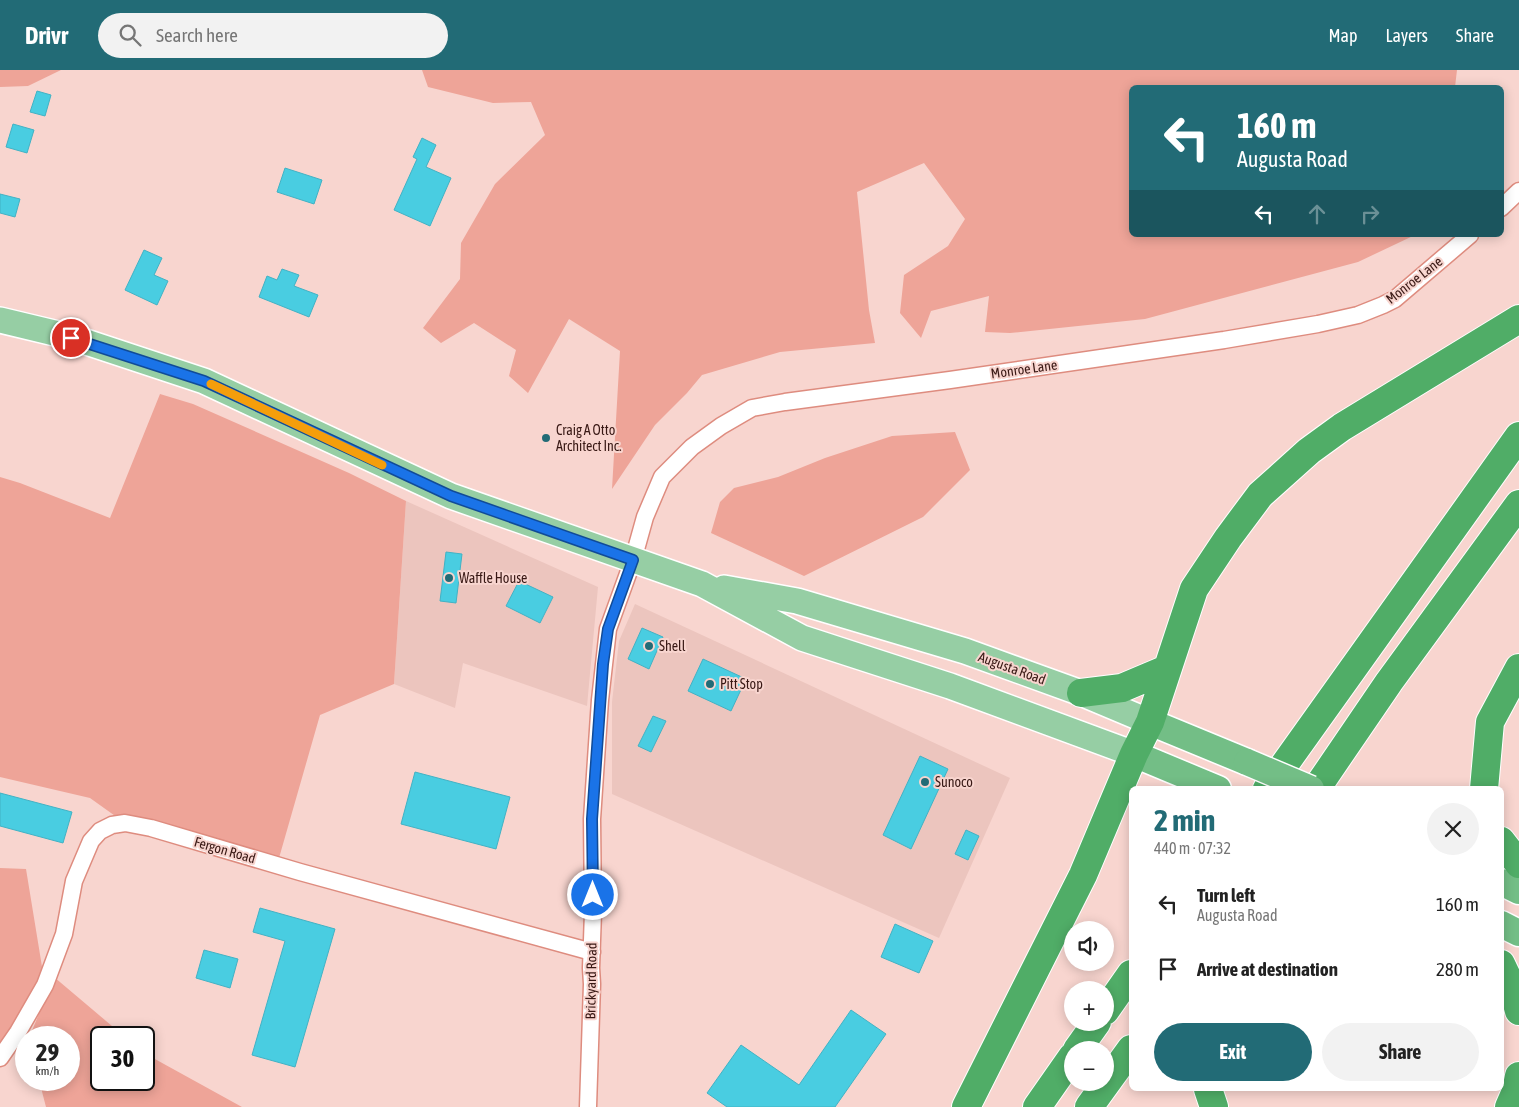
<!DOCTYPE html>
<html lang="en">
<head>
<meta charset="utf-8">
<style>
  body { margin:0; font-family:"Asap Condensed",sans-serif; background:#f2f2f2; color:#222; height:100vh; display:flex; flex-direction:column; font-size:19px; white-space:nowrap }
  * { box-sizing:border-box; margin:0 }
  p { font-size:16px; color:#767676 }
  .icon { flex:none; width:28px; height:28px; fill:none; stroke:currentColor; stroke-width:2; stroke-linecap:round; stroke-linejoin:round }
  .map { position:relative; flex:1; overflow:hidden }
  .sheet { position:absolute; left:1129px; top:716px; width:375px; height:305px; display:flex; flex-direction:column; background:#fff; border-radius:8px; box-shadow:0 2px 12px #0003 }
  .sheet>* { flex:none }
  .guide { position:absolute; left:1129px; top:15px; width:375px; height:152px; border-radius:8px; box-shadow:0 2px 12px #0003; background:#226b76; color:#fff; overflow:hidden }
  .controls { position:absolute; left:1064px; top:851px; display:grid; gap:10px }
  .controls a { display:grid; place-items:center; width:50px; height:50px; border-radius:50%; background:#fff; box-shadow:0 2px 12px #0003; font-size:25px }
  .speed { position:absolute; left:15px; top:956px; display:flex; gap:10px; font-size:25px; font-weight:700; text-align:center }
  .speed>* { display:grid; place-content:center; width:65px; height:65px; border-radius:50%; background:#fff; box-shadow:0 2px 12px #0003; line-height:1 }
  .speed small { font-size:12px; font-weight:400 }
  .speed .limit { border:2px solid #111; border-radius:8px; background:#fff; color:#111 }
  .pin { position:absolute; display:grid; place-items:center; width:42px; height:42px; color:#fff; margin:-21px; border:2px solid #fff; border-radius:50%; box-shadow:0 1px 5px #0007 }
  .me { position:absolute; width:55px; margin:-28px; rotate:0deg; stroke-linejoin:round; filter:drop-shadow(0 0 4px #0008) }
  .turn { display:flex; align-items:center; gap:18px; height:105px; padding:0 25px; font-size:22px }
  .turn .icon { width:65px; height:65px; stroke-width:2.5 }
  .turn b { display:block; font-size:35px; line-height:42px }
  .lanes { display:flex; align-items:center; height:48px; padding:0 25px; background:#0003; justify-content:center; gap:25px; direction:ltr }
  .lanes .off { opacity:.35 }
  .round { display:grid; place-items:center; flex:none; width:52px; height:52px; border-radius:26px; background:#f2f2f2 }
  .headline { display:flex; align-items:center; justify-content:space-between; height:85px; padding:0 25px }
  h1 { font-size:30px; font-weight:700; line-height:38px; color:#226b76 }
  .button { display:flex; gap:10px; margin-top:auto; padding:10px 25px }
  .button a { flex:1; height:58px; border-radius:30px; background:#226b76; color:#fff; font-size:20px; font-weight:700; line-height:58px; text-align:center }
  .button a+a { background:#f2f2f2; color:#222 }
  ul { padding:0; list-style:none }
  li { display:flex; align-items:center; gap:15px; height:65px; padding:0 25px }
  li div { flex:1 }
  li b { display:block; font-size:19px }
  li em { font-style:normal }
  header { display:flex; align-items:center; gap:30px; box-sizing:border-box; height:70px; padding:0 25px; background:#226b76; color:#fff }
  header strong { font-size:24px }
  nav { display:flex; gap:28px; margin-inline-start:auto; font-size:18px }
  .search { width:350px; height:45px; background:#f2f2f2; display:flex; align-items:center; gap:12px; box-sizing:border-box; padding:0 18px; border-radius:28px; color:#767676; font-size:19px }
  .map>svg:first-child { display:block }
  .built { fill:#ecc5be }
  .green { fill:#eea498 }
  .building { fill:#49cde1; stroke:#42b2c4 }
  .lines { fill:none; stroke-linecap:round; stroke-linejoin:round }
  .minor-casing { stroke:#de8c7f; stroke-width:19 }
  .primary-casing { stroke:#fff; stroke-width:28 }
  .trunk-casing { stroke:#fff; stroke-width:29 }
  .motorway-casing { stroke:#fff; stroke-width:30 }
  .minor { stroke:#fff; stroke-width:16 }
  .primary { stroke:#96cea4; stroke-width:25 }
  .trunk { stroke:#73be86; stroke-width:26 }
  .motorway { stroke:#50ad67; stroke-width:28 }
  .trunk-bridge-casing { stroke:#fff; stroke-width:29; stroke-linecap:butt }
  .trunk-bridge { stroke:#73be86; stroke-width:26 }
  .route-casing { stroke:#114b97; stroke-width:12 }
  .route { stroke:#1a73e8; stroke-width:9 }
  .slow { stroke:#f59e0b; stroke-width:9 }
  .poi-dot { fill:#226b76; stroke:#f8d5cf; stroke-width:2 }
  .labels { text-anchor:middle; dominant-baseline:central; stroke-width:4; stroke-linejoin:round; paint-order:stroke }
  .street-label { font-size:14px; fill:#381814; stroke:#f8d5cf }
  .poi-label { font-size:14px; fill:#381814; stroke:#f8d5cf; text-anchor:start }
</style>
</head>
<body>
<header>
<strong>Drivr</strong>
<div class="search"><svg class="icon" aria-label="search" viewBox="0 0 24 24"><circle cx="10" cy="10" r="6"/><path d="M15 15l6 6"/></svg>Search here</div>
<nav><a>Map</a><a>Layers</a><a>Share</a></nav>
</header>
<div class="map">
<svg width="1519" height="1037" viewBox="0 0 1519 1037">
  <rect width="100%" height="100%" fill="#f8d5cf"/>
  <path class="built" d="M406,431L598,517L587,636L463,593L455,638L394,614Z
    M635,534L1010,708L939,868L612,724V632L619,571Z"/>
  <path class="green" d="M0,0H61L28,16L0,17Z
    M422,0H1457L1455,17L1131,18V165H1415L1358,192L1145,249L1010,263L985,262L989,226L931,241L921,268L900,243L904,205L948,176L965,149L924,93L857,122L869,240L875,273L780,282L702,305L687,323L655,355L612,419L620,281L569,249L528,323L509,306L516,280L474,253L441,273L423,258L460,209L461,173L495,114L545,65L531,32L493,33L428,17Z
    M160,324L193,334L349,403L406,431L394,614L320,645L277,795L125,753L90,728L0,707V407L20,413L110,448Z
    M955,362L970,400L923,447L804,506L711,463L720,432L734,418L778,407L825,388L892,366Z
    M0,798L26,799L45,915L0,988Z
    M54,907L125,967L101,968V1010H144V983L242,1037H46L39,1010H69V968H29Z"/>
  <path class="building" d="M37,21L51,25L45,46L30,42Z
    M13,54L34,60L27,83L6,77Z
    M422,68L436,75L426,97L451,108L430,156L394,140L417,89L413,87Z
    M285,98L322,110L314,134L277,122Z
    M0,124L20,129L15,147L0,143Z
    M144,180L162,188L154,205L168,211L157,235L125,220Z
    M282,199L299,205L294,216L318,225L309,247L259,227L267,206L277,210Z
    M446,482L462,484L456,533L440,531Z
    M519,511L553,527L540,553L506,536Z
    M642,558L663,567L649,599L628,589Z
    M703,589L746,609L731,641L688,621Z
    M653,646L666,651L651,682L638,676Z
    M920,686L948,699L911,779L883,765Z
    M415,702L510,727L496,779L401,754Z
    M0,723L72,742L63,773L0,756Z
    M966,760L979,766L968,790L955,784Z
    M260,838L335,859L295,997L252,985L285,871L253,862Z
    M895,854L933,871L919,903L881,887Z
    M204,880L238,889L230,918L196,908Z
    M851,940L886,964L835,1037H727L707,1023L741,975L799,1015Z"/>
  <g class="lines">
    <defs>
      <path id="minor" d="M1501,138L1519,121
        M0,988L18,962L45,915L64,864L74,811L91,771L100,761L112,755L125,753L151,758L300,802L592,882
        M588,1037L592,914L591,898L593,842L592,749L600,630L608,559L633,490L645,447L662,407L692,377L721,356L752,338L785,332L950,310L1224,270L1318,254L1358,245L1383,235L1395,229L1470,165"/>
      <path id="primary" d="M0,250L71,267L204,311L451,426L702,514L802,568L950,616L1134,684
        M724,518L797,531L965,581L1081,623L1150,652"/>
      <path id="trunk" d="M1150,652L1247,692
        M1134,684L1218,719
        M1501,812L1519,821
        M1501,854L1519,863"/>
      <path id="motorway" d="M1081,623L1122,618L1167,599
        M1267,719L1519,366
        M1316,719L1389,612L1519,434
        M1484,719L1490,652L1519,598
        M1501,771L1519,794
        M1501,894L1513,919L1519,941
        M1105,941L1131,904
        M1077,980L1097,952
        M1208,1019L1214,1037
        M966,1037L1083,805L1134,684L1150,652L1194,519L1228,468L1260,425L1309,381L1342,357L1519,249
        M1037,1037L1072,987
        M1089,1037L1131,979
        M1509,1037L1516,1021L1519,1006"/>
    </defs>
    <use href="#minor" class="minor-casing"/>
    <use href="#primary" class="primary-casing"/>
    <use href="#trunk" class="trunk-casing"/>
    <use href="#motorway" class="motorway-casing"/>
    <use href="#minor" class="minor"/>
    <use href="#primary" class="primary"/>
    <use href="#trunk" class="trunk"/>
    <use href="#motorway" class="motorway"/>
    <defs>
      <path id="trunk-bridge" d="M1247,692L1311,719"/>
    </defs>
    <use href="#trunk-bridge" class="trunk-bridge-casing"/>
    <use href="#trunk-bridge" class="trunk-bridge"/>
  </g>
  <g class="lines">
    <defs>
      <path id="route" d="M71,268L204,311L451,426L633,490L608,559L603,594L592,749L593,825"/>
    </defs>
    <use href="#route" class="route-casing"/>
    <use href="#route" class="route"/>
    <path class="slow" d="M211,314L382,395"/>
  </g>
  <g class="poi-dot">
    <circle cx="546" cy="368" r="5"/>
    <circle cx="449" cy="508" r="5"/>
    <circle cx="649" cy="576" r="5"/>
    <circle cx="710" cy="614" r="5"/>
    <circle cx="925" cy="712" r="5"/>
  </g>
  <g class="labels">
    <g class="street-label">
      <text transform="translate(1414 210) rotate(-38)">Monroe Lane</text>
      <text transform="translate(1024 299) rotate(-8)">Monroe Lane</text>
      <text transform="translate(1012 598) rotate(20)">Augusta Road</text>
      <text transform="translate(225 780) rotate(16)">Fergon Road</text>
      <text transform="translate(591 911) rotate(-89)">Brickyard Road</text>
    </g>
    <g class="poi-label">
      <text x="556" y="360">Craig A Otto<tspan x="556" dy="16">Architect Inc.</tspan></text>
      <text x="459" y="508">Waffle House</text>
      <text x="659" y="576">Shell</text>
      <text x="720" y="614">Pitt Stop</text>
      <text x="935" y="712">Sunoco</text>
    </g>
  </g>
</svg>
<div class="controls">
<a><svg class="icon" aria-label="sound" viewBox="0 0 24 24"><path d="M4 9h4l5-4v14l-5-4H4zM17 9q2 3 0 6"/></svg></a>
<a>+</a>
<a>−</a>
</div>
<div class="speed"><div>29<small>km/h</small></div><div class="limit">30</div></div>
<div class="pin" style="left:71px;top:268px;background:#d93025"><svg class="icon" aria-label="arrive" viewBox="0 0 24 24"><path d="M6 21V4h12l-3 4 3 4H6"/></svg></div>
<svg class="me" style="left:593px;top:825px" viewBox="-20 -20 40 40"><circle r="17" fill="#1a73e8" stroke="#fff" stroke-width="3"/><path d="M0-11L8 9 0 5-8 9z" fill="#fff"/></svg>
<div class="guide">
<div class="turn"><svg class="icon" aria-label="left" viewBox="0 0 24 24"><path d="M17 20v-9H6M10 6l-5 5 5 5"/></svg><div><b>160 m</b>Augusta Road</div></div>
<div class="lanes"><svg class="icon" aria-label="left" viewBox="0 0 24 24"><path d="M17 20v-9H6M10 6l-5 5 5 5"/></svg><svg class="icon off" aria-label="ahead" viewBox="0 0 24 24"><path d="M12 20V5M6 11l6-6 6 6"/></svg><svg class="icon off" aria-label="right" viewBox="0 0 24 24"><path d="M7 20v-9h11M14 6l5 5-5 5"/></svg></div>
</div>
<section class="sheet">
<div class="headline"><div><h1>2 min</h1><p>440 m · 07:32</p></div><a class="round"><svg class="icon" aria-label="close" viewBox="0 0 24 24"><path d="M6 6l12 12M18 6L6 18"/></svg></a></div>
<ul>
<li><svg class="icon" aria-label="left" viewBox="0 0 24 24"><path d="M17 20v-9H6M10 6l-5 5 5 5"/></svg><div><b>Turn left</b><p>Augusta Road</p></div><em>160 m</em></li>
<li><svg class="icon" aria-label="arrive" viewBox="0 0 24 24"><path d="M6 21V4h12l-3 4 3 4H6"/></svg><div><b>Arrive at destination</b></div><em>280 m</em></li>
</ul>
<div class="button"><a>Exit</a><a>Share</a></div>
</section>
</div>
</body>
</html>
